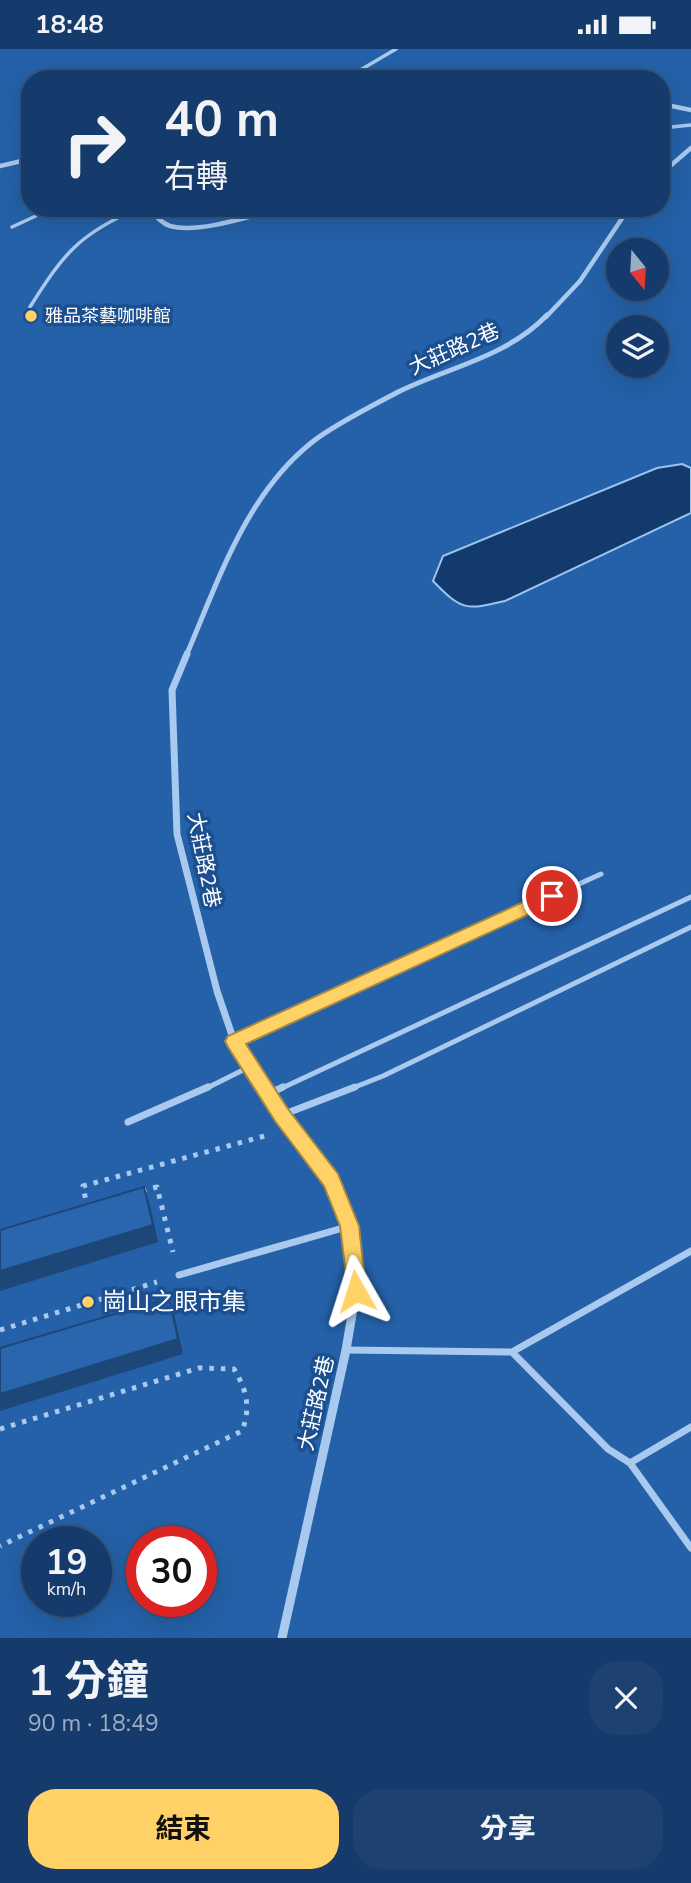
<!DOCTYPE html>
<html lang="zh-TW">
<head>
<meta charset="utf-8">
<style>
  body { margin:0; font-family:"Nunito Sans","Noto Sans TC",sans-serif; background:#1d4271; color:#f1f3f6; height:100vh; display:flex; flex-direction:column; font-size:26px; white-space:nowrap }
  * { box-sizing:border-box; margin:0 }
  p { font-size:23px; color:#9dadc1 }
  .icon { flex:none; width:38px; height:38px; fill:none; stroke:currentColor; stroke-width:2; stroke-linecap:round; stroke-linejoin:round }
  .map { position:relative; height:1589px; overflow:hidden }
  .sheet { display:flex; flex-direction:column; background:#143b6b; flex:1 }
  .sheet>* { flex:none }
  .banner { position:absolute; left:21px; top:21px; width:649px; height:147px; border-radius:28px; box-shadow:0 7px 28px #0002,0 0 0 2px #33557e; background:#143b6b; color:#f1f3f6; overflow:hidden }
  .needle { width:46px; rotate:162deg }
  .tools { position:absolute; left:606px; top:189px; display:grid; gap:14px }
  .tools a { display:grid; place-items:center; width:63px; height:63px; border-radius:50%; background:#143b6b; box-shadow:0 7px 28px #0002,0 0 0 2px #33557e; font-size:35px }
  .speed { position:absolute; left:21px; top:1477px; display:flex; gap:14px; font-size:35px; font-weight:700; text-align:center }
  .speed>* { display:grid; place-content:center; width:91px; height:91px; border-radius:50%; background:#143b6b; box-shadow:0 7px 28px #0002,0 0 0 2px #33557e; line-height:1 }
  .speed small { font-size:18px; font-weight:400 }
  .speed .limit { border:10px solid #d22; background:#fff; color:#111 }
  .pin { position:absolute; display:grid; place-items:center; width:60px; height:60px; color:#fff; margin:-30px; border:4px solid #fff; border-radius:50%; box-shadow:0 2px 7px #0007 }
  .me { position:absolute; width:77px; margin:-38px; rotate:354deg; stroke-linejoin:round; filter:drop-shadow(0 0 5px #0008) }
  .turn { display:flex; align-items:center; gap:24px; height:147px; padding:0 28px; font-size:32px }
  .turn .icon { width:91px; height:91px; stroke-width:2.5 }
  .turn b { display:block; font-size:49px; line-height:60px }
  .round { display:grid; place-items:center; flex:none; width:74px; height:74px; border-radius:28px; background:#1d4271 }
  .summary { display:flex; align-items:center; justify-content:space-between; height:119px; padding:0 28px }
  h1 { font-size:42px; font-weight:700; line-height:52px }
  .action { display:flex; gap:14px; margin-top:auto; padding:14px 28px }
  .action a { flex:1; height:80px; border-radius:28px; background:#ffd166; color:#111; font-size:28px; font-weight:700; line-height:80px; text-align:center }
  .action a+a { background:#1d4271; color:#f1f3f6 }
  .status { display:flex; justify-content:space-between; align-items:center; height:49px; padding:0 35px; background:#143b6b; direction:ltr }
  .status svg { height:19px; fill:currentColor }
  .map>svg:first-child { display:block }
  .green { fill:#2461a8; fill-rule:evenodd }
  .water { fill:#123a6d; stroke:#9cc4f0; stroke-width:2 }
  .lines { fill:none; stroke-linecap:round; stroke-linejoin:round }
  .path { stroke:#a9c9ee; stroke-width:5; stroke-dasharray:4.5 7; stroke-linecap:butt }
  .service-far2 { stroke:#a9c9ee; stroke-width:3.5 }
  .service-far1 { stroke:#a9c9ee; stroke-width:5 }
  .service { stroke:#a9c9ee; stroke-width:7 }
  .minor-far3 { stroke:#a9c9ee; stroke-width:4.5 }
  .minor-far2 { stroke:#a9c9ee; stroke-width:5 }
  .minor-far1 { stroke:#a9c9ee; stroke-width:7 }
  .minor { stroke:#a9c9ee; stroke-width:9 }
  .shaded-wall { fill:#1d4779 }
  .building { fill:#2a66ad; stroke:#1d4779; stroke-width:2 }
  .route { fill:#ffd166; stroke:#a68842; stroke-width:2 }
  .poi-dot { fill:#ffd166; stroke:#1b4f8f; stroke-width:2.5 }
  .labels { text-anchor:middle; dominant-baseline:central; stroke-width:7; stroke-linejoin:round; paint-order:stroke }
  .far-poi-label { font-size:18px; fill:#fff; stroke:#1b4f8f; text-anchor:start }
  .street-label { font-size:21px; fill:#fff; stroke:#1b4f8f }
  .near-poi-label { font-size:24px; fill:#fff; stroke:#1b4f8f; text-anchor:start }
</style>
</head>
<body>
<div class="status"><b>18:48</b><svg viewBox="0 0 49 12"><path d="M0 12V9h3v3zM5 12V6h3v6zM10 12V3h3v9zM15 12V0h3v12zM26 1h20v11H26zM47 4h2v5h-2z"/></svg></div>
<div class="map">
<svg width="691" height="1589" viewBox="0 0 691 1589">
  <rect width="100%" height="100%" fill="#1b4f8f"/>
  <path class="green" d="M0,0H691V1589H0ZM30,30H662V159H30ZM618,201H656V240H618ZM618,278H656V317H618ZM37,1493H96V1552H37ZM142,1493H201V1552H142Z"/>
  <path class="water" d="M682,415L691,419V464L505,552C466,561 462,562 433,532L443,507L657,419Z"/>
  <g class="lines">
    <path class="path" d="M142,1142L157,1138L173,1203
      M90,1156L87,1157L83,1137L268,1086
      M0,1281L157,1233
      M0,1380L199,1319L234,1320C247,1342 251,1358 242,1382L0,1497"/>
    <path class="service-far2" d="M345,30L396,0
      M662,79L691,76
      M12,178L53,159
      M30,258C63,205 80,184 139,159"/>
    <path class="service-far1" d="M234,992L601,825
      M205,1040L249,1018
      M280,1040L691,848
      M350,1040L383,1027L691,878"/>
    <path class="service" d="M268,1045L283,1038
      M282,1066L355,1038
      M128,1073L208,1038
      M179,1226L350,1177
      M346,1301L512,1303L608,1400L630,1414L691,1499
      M512,1303L691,1202
      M630,1414L691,1378"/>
    <path class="minor-far3" d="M662,55L691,61
      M0,117L30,110
      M662,124L691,99
      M150,159C155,167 161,174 170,177C199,185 254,166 283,159
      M546,268L580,232L629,159"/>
    <path class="minor-far2" d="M186,607C218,533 245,447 311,394C330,378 375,355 398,343C449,318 507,308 547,266"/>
    <path class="minor-far1" d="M187,605L172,641L177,785L217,942L234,992L265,1040"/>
    <path class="minor" d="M264,1038L331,1132L350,1177L356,1242L346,1301L282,1589"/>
  </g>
  <path class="shaded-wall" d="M144,1138L150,1156L158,1193L0,1242V1222Z
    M169,1249L174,1265L183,1305L0,1362V1345Z"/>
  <path class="building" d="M144,1138L153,1176L0,1222V1181Z
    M169,1249L178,1290L0,1345V1299Z"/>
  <path class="route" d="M552,840L558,842L560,847L558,852L246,995L288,1060L338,1125L359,1177L366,1242L363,1249L356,1252L349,1249L340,1177L324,1137L275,1072L228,998L225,992L228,987Z"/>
  <g class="poi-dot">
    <circle cx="31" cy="267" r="7"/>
    <circle cx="88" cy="1253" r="7"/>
  </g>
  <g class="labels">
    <g class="far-poi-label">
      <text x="45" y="267">雅品茶藝咖啡館</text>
    </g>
    <g class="street-label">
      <text transform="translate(454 300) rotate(-24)">大莊路2巷</text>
      <text transform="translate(204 811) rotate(79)">大莊路2巷</text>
      <text transform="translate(316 1354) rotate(-77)">大莊路2巷</text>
    </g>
    <g class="near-poi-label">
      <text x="102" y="1253">崗山之眼市集</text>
    </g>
  </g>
</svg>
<div class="tools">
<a><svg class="needle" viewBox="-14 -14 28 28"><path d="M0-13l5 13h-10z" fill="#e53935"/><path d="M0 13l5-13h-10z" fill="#9dadc1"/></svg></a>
<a><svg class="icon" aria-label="layers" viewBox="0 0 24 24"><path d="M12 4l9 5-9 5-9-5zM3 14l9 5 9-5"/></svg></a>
</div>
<div class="speed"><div>19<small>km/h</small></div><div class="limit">30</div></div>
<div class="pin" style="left:552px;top:847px;background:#d93025"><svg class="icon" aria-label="arrive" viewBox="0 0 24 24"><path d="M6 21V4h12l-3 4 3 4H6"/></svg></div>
<svg class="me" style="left:356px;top:1242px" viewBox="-20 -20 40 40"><path d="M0-17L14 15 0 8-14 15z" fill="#ffd166" stroke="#fff" stroke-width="4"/></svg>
<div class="banner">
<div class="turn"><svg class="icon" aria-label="right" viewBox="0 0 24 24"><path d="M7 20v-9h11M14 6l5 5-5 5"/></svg><div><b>40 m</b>右轉</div></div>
</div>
</div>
<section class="sheet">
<div class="summary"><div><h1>1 分鐘</h1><p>90 m · 18:49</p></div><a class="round"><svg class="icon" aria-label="close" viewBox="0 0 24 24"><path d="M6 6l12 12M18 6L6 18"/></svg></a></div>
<div class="action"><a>結束</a><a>分享</a></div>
</section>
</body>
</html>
